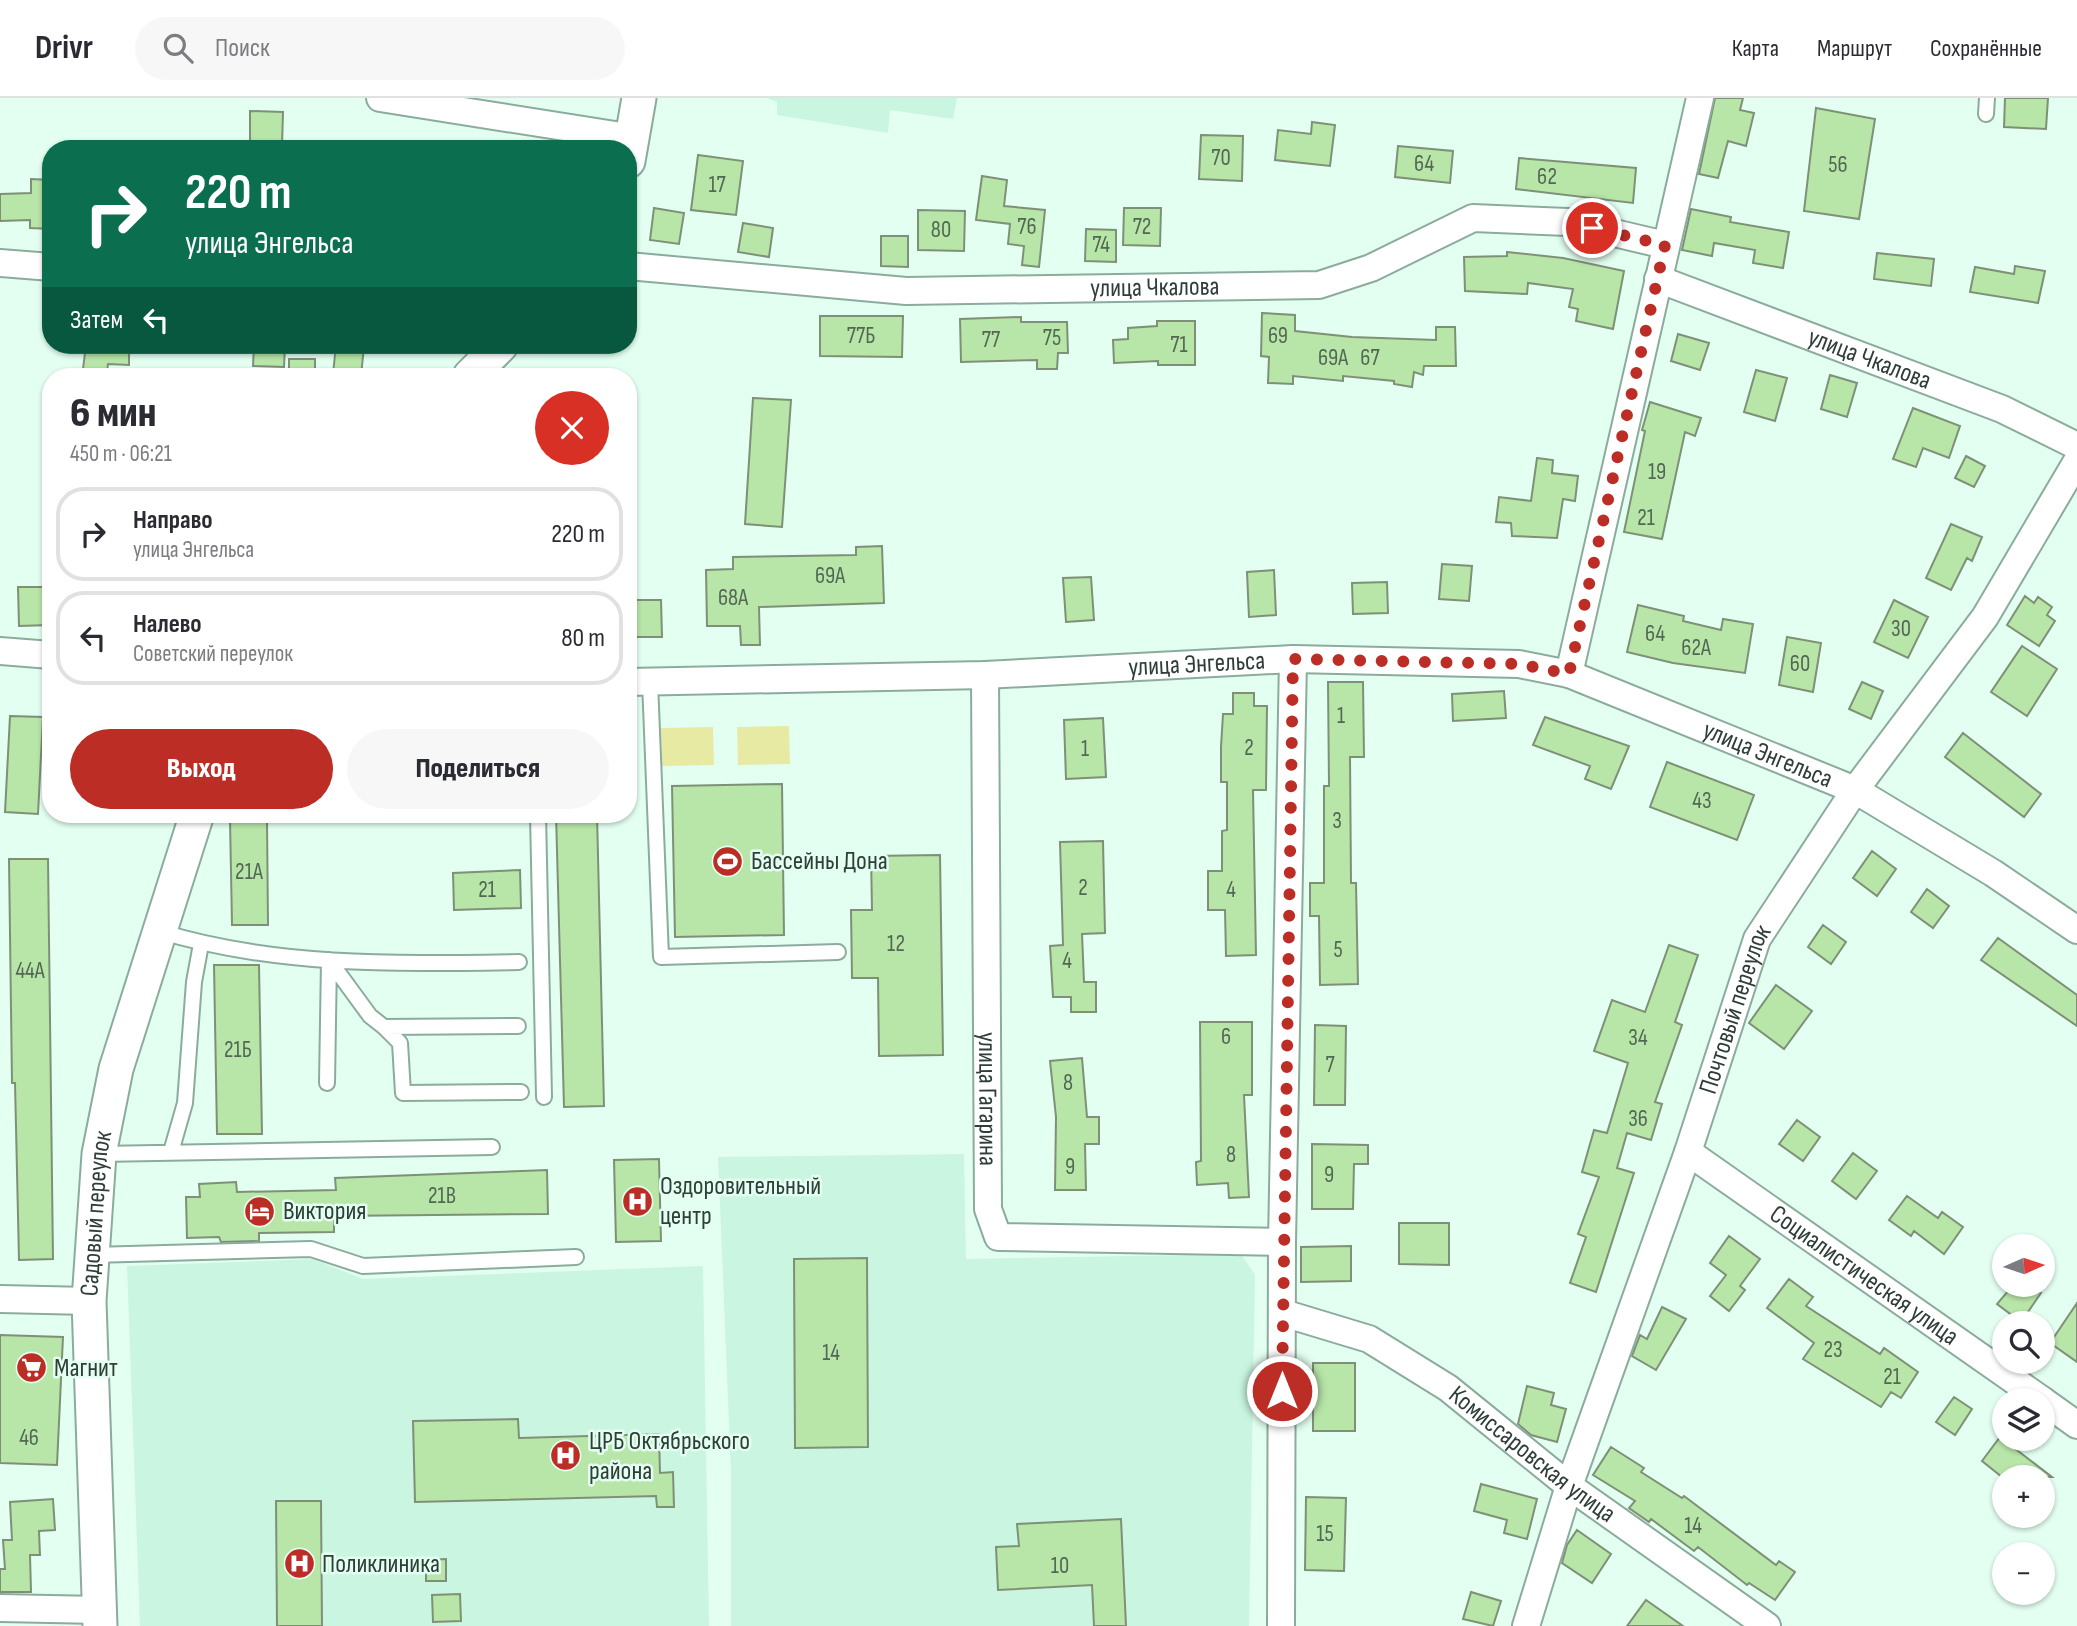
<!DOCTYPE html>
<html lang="ru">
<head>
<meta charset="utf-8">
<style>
  body { margin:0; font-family:"Sofia Sans Condensed",sans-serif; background:#f7f7f7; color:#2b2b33; height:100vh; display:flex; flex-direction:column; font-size:26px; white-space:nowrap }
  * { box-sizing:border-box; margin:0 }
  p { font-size:23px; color:#7c7c81 }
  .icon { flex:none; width:38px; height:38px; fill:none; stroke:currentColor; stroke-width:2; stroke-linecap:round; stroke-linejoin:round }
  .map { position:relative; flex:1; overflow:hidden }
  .side { position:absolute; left:42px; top:270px; width:595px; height:455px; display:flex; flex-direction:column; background:#fff; border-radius:28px; box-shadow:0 2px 5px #0004 }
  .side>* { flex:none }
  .hud { position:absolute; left:42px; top:42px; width:595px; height:214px; border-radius:28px; box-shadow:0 2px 5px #0004; background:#0b6e4f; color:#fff; overflow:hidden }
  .needle { width:46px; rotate:87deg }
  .controls { position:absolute; left:1992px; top:1136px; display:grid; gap:14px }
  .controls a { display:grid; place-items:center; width:63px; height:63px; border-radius:50%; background:#fff; box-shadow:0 2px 5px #0004; font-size:35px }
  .pin { position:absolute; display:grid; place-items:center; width:60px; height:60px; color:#fff; margin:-30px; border:4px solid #fff; border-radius:50%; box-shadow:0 2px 7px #0007 }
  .me { position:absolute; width:77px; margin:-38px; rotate:0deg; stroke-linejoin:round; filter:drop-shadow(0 0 5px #0008) }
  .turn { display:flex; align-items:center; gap:24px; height:147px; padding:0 28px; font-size:32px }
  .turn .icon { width:91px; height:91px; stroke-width:2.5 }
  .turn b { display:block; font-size:49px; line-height:60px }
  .then { display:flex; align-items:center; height:66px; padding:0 28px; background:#0003; gap:14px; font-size:26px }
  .round { display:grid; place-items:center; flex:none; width:74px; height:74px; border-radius:37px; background:#f7f7f7 }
  .summary { display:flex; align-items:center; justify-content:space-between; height:119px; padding:0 28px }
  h1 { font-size:42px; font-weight:800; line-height:52px }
  .cta { display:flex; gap:14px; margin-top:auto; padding:14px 28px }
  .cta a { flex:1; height:80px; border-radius:42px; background:#bb2d25; color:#fff; font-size:28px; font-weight:800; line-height:80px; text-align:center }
  .cta a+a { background:#f7f7f7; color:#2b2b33 }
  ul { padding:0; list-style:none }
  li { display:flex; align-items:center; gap:21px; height:94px; margin:0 14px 10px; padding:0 14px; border:4px solid #e1e1e2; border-radius:28px }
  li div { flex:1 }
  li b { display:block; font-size:26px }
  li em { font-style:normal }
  header { display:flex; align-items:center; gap:42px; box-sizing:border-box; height:98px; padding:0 35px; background:#fff; border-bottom:2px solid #e1e1e2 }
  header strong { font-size:33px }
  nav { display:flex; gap:38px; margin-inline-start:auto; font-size:24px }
  .search { width:490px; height:63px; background:#f7f7f7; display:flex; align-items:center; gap:18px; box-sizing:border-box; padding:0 24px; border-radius:38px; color:#7c7c81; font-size:26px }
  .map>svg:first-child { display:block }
  .built { fill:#caf6e1 }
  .green { fill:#e7eaa3 }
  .building { fill:#b8e5a8; stroke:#7e9177; stroke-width:2 }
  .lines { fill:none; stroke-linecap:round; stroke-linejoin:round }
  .service-casing { stroke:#8bac9c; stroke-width:18 }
  .minor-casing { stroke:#8bac9c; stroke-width:30 }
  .tertiary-casing { stroke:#8bac9c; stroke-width:37 }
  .service { stroke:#fff; stroke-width:14 }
  .minor { stroke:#fff; stroke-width:26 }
  .tertiary { stroke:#fff; stroke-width:33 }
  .route { stroke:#bb2d25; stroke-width:12; stroke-dasharray:0 21.6 }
  .labels { text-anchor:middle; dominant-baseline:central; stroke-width:5; stroke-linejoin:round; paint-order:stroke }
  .number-label { font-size:23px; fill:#526854 }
  .street-label { font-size:26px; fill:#303e38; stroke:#e3fff1 }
  .poi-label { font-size:26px; fill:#303e38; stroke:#e3fff1; text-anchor:start }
</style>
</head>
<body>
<header>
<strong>Drivr</strong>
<div class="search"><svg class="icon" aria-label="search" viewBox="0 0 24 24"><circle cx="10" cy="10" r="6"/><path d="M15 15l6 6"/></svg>Поиск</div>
<nav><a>Карта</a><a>Маршрут</a><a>Сохранённые</a></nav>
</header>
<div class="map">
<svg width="2077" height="1528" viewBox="0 0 2077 1528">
  <rect width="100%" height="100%" fill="#e3fff1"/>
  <path class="built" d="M767,0H957L953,21L890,12L888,35L777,17V4Z
    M964,1056L966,1161L1241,1156L1255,1177L1249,1528H731V1375L718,1059Z
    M313,1161L363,1181L703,1168L709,1528H140L127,1168Z"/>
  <path class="green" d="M789,628L790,666L738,667L737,629Z
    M713,629L714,667L662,668L661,630Z"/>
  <path class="building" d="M1715,0H1743L1740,12L1754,15L1746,48L1728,43L1718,80L1699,76Z
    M2005,0H2048L2046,31L2004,29Z
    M1816,10L1875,21L1859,121L1804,113Z
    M250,13L283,14L282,48L250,47Z
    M1312,24L1335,27L1330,68L1275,62L1278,32L1311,36Z
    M1201,37L1243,38L1242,83L1199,81Z
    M1398,48L1453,53L1450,85L1395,79Z
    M698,57L743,63L736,117L691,112Z
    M1519,60L1636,70L1633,105L1516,91Z
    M982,78L1007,82L1004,108L1045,112L1039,169L1022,167L1024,148L1008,146L1010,126L976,122Z
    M31,81L51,82V131L30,130V122L0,123V96L31,95Z
    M654,110L684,115L679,146L650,142Z
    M1124,110H1161L1160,148L1123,147Z
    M1691,111L1731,119L1730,124L1789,134L1783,170L1753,165L1755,152L1714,145L1712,158L1682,152Z
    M918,112L965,113L964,153L918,152Z
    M743,125L773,130L769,159L738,154Z
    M1086,131L1116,132V164L1085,163Z
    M881,138H908V169L881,168Z
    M1507,154L1563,160L1624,173L1613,231L1576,223L1578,211L1569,209L1573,191L1528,185L1527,196L1465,193L1464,159L1507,158Z
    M1877,155L1934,161L1931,188L1874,181Z
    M2015,168L2045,173L2038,205L1970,194L1975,169L2014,176Z
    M1262,215L1295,217V233L1352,239L1436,242V229H1455L1456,268H1424L1423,277L1414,274L1412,289L1394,286V283L1343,278V283L1293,278V286L1268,285L1269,259L1261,258Z
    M820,218H903L902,259L820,258Z
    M1021,219V224H1067L1068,255H1058L1057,271H1037V262L961,264L960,221Z
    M1157,223H1195V267H1158V263L1114,265L1113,242L1128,241V230L1157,228Z
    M1678,236L1709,245L1700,272L1671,263Z
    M86,247H129V267L108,266L107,274L83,271Z
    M254,247H285L284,269L253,268Z
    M336,247L364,248L361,278L333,276Z
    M289,261H315V278H289Z
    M1756,272L1787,280L1775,323L1744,314Z
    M1830,277L1857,285L1847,319L1821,311Z
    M753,300L791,302L782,429L745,426Z
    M1650,304L1701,320L1695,338L1685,334L1662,441L1624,434L1645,333L1642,332Z
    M1913,310L1960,328L1949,360L1923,350L1916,369L1893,361Z
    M1966,358L1985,368L1974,389L1955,380Z
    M1537,360L1553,362L1552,375L1578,378L1575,403L1563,401L1557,440L1512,438L1511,425L1496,424L1499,399L1531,403Z
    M1951,426L1982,439L1972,463L1967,460L1951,492L1926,480Z
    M882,448L884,505L759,509L760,547H741L740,528H707L706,472L733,471V459L856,457V449Z
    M1442,466L1472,468L1469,503L1439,501Z
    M1274,472L1276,517L1249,519L1247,474Z
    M1091,479L1094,522L1066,524L1063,480Z
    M1387,484L1388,515L1353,516L1352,485Z
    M18,489H49L51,527L19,528Z
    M2025,498L2034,505L2038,499L2052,509L2047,517L2055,523L2039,548L2007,527Z
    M628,502H661L662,539H628Z
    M1894,502L1928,519L1908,560L1874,544Z
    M1638,507L1684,518L1683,523L1721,532L1723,521L1753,526L1745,575L1673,565L1627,554Z
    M1787,539L1821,545L1813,594L1779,587Z
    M2022,548L2057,571L2027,618L1991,594Z
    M1328,584H1363L1364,659H1350L1351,785H1356L1358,886L1320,887L1319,818H1310V785H1324V688H1329Z
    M1862,584L1883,593L1871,621L1849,611Z
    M1504,593L1506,620L1453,623L1452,596Z
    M1233,595H1254V608H1267L1266,692H1253L1256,857L1226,858L1225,812H1208V773H1222V733L1227,732V684H1221V649L1223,616H1233Z
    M10,618L43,619L38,716L5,714Z
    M1545,619L1629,648L1611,691L1585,681L1590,668L1533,647Z
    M1103,620L1106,679L1066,681L1064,622Z
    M1963,635L2041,696L2024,719L1945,659Z
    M1667,664L1754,697L1737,742L1650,709Z
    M782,686L784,837L675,839L672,688Z
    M556,716H597L604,1008L564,1009Z
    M267,721L268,827H232L230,722Z
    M1103,743L1105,835L1082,836L1084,884H1096V914H1071V899H1053L1050,848L1063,847L1060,744Z
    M1872,753L1896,771L1877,798L1853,780Z
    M940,757L943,957L879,958L878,880H852L851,812H872L871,758Z
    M9,761H48L53,1161L19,1162L15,985H12Z
    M520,772L521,810L454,812L453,775Z
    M1927,791L1949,808L1933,830L1911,814Z
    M1823,827L1846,844L1831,866L1808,849Z
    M1998,840L2077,897V928L1981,862Z
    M1669,847L1698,857L1675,924L1682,927L1655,1004L1662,1006L1651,1042L1627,1035L1617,1070L1634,1075L1596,1194L1570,1185L1586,1139L1578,1136L1599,1079L1582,1074L1594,1032L1607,1035L1628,965L1594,953L1612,902L1645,914Z
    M214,867H259L262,1036H217Z
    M1776,887L1812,913L1784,951L1749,925Z
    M1200,924H1252V997H1244L1249,1099L1229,1100L1228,1085L1197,1087L1196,1064L1201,1063Z
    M1315,927L1346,928L1345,1007H1314Z
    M1082,960L1087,1019H1099V1046H1085L1086,1092H1055L1056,1019L1050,963Z
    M1797,1022L1820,1039L1803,1063L1779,1046Z
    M1312,1046L1368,1047V1066H1354L1353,1111H1312Z
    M1853,1055L1877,1073L1856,1101L1832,1083Z
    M659,1061L661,1143L616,1144L614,1062Z
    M547,1072L548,1116L334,1118V1134L259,1135V1143L221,1144L219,1139L187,1140L186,1099H200L199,1086L236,1084L237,1094L336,1092L335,1080Z
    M1907,1098L1938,1120L1942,1114L1963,1129L1944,1156L1914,1133L1911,1138L1889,1122Z
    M1399,1125H1449V1167L1399,1166Z
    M1729,1138L1760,1161L1740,1188L1745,1192L1729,1213L1710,1198L1726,1177L1710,1165Z
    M1351,1148V1183L1301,1184V1149Z
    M867,1160L868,1349L795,1350L794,1161Z
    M1789,1181L1813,1199L1806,1208L1880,1256L1884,1250L1918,1274L1901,1300L1891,1294L1881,1309L1803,1261L1814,1245L1767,1210Z
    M2014,1186H2030L2041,1195L2021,1224L1997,1206Z
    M2077,1205V1264L2050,1245Z
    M1662,1209L1686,1221L1656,1272L1632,1258L1640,1237L1647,1241Z
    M0,1237L63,1239L57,1367L0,1365Z
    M1313,1265H1355V1333H1313Z
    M1527,1288L1554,1295L1551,1307L1566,1311L1557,1344L1531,1337L1518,1326Z
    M1954,1299L1972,1311L1955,1337L1936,1324Z
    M518,1321L519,1340L659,1336L660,1375L673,1374L674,1409H657L656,1398L415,1404L413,1323Z
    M2000,1339L2052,1379H2002L1982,1363Z
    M1611,1349L1644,1370L1641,1374L1682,1400L1684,1398L1776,1467L1779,1463L1795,1474L1775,1502L1749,1485L1747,1487L1698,1449L1694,1453L1651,1421L1649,1424L1629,1410L1635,1403L1593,1377Z
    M1481,1386L1537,1401L1527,1441L1504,1435L1507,1422L1474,1413Z
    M1306,1399L1346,1400L1344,1473L1305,1472Z
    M53,1401L55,1432L39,1433L40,1457H30L31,1494H0V1471H5L3,1442H12L10,1404Z
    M276,1403H321L322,1528H277Z
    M1121,1421L1126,1528H1094L1092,1487L998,1492L996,1449L1019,1448L1017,1426Z
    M1577,1432L1611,1456L1592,1485L1562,1465L1567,1447Z
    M446,1461V1483H426V1462Z
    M1471,1494L1501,1503L1493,1528L1463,1521Z
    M460,1496L461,1523L433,1524L432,1497Z
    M1646,1502L1683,1528H1627Z"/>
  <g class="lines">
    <defs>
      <path id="service" d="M1986,16L1987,0
        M650,584L661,859L838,854
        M538,716L544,999
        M159,833C275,869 399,866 519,864
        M384,929L400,945L403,995L521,994
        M327,985L329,862L370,918L384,929L518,928
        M171,1054L185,1005L194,884L201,846
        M99,1056L492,1049
        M92,1157L311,1151L363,1168L576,1159"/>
      <g id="minor">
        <path d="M380,0L634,40"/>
        <path d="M0,165L51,169"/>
        <path id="s1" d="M628,168L906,193L1319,187L1371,170L1473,120L1568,124L1665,147"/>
        <path id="s2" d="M1658,181L2002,311L2077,348"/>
        <path d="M0,553L51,557"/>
        <path d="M1569,576L1700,0"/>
        <path id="s3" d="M985,577L988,1111L998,1139L1282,1144"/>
        <path id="s4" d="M628,584L985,577L1293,561L1519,566L1569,576L1855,692L1993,775L2077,832"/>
        <path id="s5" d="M1688,1054L2042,1302"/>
        <path d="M0,1201L89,1203"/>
        <path id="s6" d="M1283,1215L1369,1241L1448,1290L1569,1388L1767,1528"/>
        <path d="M2042,1302L2077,1327"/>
        <path d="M0,1510L100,1512"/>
        <path d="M1281,1528L1282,1144L1293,561"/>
        <path id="s7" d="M1526,1528L1569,1388L1688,1054L1757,841L1855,692L1985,519L2077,363"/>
      </g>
      <g id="tertiary">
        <path d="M628,63L639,0"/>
        <path d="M470,278L501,247"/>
        <path id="s8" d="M100,1528L89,1203L99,1056L116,971L197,716"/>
      </g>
    </defs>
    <use href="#service" class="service-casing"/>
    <use href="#minor" class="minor-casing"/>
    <use href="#tertiary" class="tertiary-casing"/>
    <use href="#service" class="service"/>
    <use href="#minor" class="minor"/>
    <use href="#tertiary" class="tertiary"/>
  </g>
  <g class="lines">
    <path class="route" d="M1282,1293L1293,561L1519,566L1569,576L1665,147L1592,130"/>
  </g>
  <defs>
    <symbol id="stadium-disc" viewBox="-11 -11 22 22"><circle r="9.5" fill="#bb2d25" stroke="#e3fff1"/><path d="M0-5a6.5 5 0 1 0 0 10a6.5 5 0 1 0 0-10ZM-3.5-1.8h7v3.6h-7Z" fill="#fff"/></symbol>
    <symbol id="hospital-disc" viewBox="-11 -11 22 22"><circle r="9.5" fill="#bb2d25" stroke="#e3fff1"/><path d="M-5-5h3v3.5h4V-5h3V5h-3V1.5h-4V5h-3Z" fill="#fff"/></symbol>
    <symbol id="hotel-disc" viewBox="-11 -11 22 22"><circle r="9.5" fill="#bb2d25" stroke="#e3fff1"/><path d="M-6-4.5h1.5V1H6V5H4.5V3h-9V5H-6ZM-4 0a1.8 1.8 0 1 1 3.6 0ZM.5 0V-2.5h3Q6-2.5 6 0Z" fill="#fff"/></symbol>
    <symbol id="supermarket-disc" viewBox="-11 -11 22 22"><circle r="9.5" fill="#bb2d25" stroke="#e3fff1"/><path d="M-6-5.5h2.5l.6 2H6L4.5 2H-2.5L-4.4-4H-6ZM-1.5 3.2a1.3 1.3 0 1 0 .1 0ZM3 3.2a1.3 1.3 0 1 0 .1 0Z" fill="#fff"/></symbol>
  </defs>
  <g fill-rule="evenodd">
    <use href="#stadium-disc" x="710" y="746" width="35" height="35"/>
    <use href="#hospital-disc" x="620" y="1086" width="35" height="35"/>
    <use href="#hotel-disc" x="242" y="1096" width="35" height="35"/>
    <use href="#supermarket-disc" x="14" y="1252" width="35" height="35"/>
    <use href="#hospital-disc" x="548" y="1340" width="35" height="35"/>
    <use href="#hospital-disc" x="282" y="1448" width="35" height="35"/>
  </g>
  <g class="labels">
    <g class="number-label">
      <text x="1221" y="60">70</text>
      <text x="1424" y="66">64</text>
      <text x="1838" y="67">56</text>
      <text x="1547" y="79">62</text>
      <text x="717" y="87">17</text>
      <text x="1027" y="129">76</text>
      <text x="1142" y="129">72</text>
      <text x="941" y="132">80</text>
      <text x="1101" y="147">74</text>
      <text x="861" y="238">77Б</text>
      <text x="1278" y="238">69</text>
      <text x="1052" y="240">75</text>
      <text x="991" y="242">77</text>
      <text x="1179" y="247">71</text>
      <text x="1333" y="260">69А</text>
      <text x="1370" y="260">67</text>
      <text x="1657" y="374">19</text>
      <text x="1646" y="420">21</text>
      <text x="830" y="478">69А</text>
      <text x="733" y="500">68А</text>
      <text x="1901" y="531">30</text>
      <text x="1655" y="536">64</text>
      <text x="1696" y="550">62А</text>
      <text x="1800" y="566">60</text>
      <text x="1341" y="618">1</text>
      <text x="1249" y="650">2</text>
      <text x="1085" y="651">1</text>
      <text x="1702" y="703">43</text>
      <text x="1337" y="723">3</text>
      <text x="249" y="774">21А</text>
      <text x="1083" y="790">2</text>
      <text x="487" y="792">21</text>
      <text x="1231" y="792">4</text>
      <text x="896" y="846">12</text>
      <text x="1338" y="852">5</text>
      <text x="1067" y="863">4</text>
      <text x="30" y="873">44А</text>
      <text x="1226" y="939">6</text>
      <text x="1638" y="940">34</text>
      <text x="238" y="952">21Б</text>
      <text x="1330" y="967">7</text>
      <text x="1068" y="985">8</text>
      <text x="1638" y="1021">36</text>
      <text x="1231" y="1057">8</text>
      <text x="1070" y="1069">9</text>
      <text x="1329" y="1077">9</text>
      <text x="442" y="1098">21В</text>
      <text x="1833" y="1252">23</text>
      <text x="831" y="1255">14</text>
      <text x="1892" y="1279">21</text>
      <text x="29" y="1340">46</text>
      <text x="1693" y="1428">14</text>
      <text x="1325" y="1436">15</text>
      <text x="1060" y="1468">10</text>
    </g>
    <g class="street-label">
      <text stroke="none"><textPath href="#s1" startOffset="528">улица Чкалова</textPath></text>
      <text stroke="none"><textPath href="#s2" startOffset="226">улица Чкалова</textPath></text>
      <text stroke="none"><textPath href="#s4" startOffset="569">улица Энгельса</textPath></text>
      <text stroke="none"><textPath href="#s4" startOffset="1157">улица Энгельса</textPath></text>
      <text stroke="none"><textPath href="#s7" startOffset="651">Почтовый переулок</textPath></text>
      <text stroke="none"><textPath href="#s3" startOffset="424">улица Гагарина</textPath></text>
      <text stroke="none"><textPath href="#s8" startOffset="413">Садовый переулок</textPath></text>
      <text stroke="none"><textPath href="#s5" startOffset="215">Социалистическая улица</textPath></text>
      <text stroke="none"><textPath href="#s6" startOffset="290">Комиссаровская улица</textPath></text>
    </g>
    <g class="poi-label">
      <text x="751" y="763">Бассейны Дона</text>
      <text x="660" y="1088">Оздоровительный<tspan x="660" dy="30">центр</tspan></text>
      <text x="283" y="1113">Виктория</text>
      <text x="54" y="1270">Магнит</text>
      <text x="589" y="1343">ЦРБ Октябрьского<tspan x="589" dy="30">района</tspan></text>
      <text x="322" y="1466">Поликлиника</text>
    </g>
  </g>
</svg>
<div class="controls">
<a><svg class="needle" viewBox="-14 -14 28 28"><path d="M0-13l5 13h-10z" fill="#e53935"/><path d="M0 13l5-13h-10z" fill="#7c7c81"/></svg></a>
<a><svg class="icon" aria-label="search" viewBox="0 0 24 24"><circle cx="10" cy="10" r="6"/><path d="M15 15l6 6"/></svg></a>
<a><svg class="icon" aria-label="layers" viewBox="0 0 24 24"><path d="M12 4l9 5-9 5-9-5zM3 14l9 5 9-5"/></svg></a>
<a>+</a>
<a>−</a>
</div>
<div class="pin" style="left:1592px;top:130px;background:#d93025"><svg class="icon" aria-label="arrive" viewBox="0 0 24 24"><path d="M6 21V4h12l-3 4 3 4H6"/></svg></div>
<svg class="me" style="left:1282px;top:1293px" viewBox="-20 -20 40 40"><circle r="17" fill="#bb2d25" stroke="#fff" stroke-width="3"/><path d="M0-11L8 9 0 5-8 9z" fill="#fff"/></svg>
<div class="hud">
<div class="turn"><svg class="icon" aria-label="right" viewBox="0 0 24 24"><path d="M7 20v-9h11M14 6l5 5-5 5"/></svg><div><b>220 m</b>улица Энгельса</div></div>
<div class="then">Затем<svg class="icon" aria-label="left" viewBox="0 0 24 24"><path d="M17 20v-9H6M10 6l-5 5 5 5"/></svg></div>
</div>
<section class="side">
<div class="summary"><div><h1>6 мин</h1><p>450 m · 06:21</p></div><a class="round" style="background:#d93025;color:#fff"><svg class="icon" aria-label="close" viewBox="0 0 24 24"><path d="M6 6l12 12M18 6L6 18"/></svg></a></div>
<ul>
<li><svg class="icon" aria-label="right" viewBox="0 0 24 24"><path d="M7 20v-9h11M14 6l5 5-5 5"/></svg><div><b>Направо</b><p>улица Энгельса</p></div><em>220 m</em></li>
<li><svg class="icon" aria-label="left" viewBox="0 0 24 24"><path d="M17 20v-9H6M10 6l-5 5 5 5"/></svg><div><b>Налево</b><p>Советский переулок</p></div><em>80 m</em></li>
</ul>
<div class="cta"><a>Выход</a><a>Поделиться</a></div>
</section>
</div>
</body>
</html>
